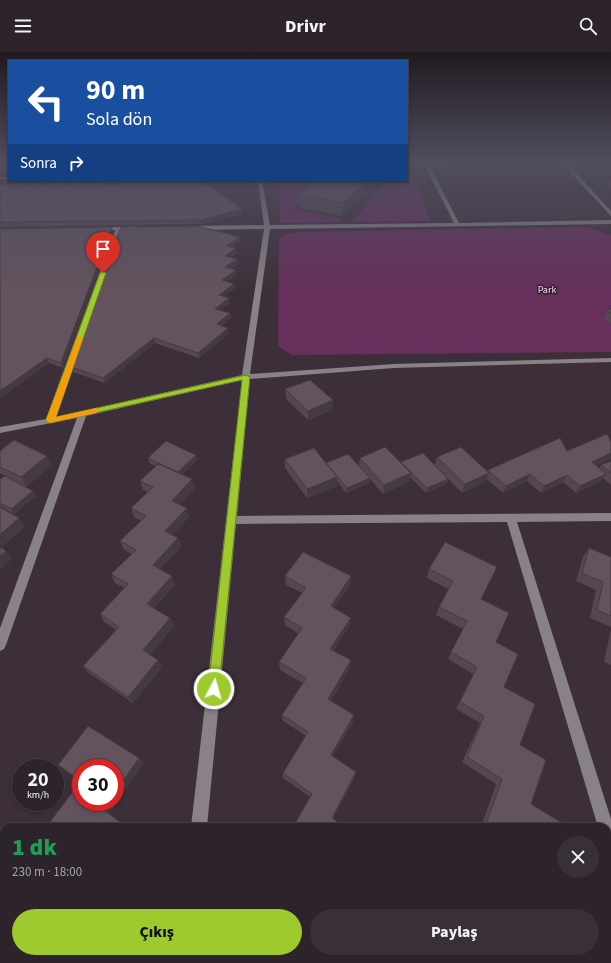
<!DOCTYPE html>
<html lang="tr">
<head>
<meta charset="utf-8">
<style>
  body { margin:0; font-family:"Source Sans 3",sans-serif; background:#392f37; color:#f1f3f6; height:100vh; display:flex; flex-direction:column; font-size:15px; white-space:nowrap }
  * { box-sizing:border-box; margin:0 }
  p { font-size:13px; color:#a7a4a9 }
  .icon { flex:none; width:22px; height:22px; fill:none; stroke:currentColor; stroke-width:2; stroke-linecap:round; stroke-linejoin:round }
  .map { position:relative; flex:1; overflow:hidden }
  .panel { position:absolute; left:0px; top:771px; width:611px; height:140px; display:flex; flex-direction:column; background:#2d232b; border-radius:12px 12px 0 0; box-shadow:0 2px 6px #0003,0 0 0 1px #484047 }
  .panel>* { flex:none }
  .top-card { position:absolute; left:8px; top:8px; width:400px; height:122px; border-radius:0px; box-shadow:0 2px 6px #0003,0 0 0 1px #484047; background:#1a4fa0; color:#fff; overflow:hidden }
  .speed { position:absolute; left:12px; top:707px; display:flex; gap:8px; font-size:20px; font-weight:700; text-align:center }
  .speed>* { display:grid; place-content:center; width:52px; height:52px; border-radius:50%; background:#2d232b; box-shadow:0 2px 6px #0003,0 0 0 1px #484047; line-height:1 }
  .speed small { font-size:10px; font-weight:400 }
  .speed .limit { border:6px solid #d22; background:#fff; color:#111 }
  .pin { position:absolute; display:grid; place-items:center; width:34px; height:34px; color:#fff; margin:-41px -17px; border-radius:50% 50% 50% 0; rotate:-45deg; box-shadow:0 0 4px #0007 }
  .pin .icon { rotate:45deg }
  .me { position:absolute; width:44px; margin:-22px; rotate:6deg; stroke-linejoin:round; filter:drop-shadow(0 0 3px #0008) }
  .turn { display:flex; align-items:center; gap:14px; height:84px; padding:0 12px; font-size:18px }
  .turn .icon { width:52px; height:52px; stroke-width:2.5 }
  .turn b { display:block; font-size:28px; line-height:34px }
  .then { display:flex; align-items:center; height:38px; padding:0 12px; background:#0003; gap:8px; font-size:15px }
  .round { display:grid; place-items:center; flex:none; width:42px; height:42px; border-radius:21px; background:#392f37 }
  .head { display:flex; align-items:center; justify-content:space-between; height:68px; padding:0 12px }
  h1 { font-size:24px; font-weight:800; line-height:30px; color:#1e9e55 }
  .action { display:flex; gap:8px; margin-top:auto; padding:8px 12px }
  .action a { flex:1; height:46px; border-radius:24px; background:#9fca2d; color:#111; font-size:16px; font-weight:800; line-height:46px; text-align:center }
  .action a+a { background:#392f37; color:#f1f3f6 }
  header { display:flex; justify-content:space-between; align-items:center; height:52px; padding:0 12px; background:#2d232b; font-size:18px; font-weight:800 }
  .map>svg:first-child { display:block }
  .green { fill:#662f5c }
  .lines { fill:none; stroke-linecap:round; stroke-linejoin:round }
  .minor { fill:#888186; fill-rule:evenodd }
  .wall { fill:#544751 }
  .shaded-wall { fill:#453a42 }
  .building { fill:#62535e; stroke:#453a42 }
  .route { fill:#9fca2d; stroke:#67831d }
  .slow { fill:#f59e0b }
  .labels { text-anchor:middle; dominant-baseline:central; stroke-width:3; stroke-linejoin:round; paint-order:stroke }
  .far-park-label { font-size:10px; fill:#fcd4f3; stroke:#32252f }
</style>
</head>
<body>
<header><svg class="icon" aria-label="menu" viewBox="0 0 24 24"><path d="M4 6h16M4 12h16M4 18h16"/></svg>Drivr<svg class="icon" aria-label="search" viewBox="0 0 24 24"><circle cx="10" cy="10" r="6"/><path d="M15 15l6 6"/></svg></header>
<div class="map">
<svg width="611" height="911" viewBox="0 0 611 911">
  <rect width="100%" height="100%" fill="#3c2f39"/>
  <path class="green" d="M407,123H413L430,169L352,170L388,129H407Z
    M279,129H327L293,157L342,167V170L280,171Z
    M587,175L611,183V300L292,303L278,294L279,186L286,182L303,180Z"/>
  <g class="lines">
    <path class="minor" d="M7,111H9V114L0,119V116Z
      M434,111H463L430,114L459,171L611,168V172L270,177L250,322L394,312L611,306V310L394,316L250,327L237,464L611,461V469L517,470L611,767V801L607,799V775H598L507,470L236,472L207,775H191L242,328L86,364L6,593L4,597L0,599V576L77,366L0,381V375L46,367L115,178L100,179L97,177L98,176L134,174L137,176L134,178H121L56,365L242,323L264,177L192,178L189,176L192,174L264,173L258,129H262L270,173L454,171L425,114L407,115V113Z
      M558,111H564L571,115L611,159V164L567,117Z
      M0,125H9V127H0Z
      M176,907H194L193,911H175Z"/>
  </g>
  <path class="wall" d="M611,128V135L606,134L608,130Z
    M137,131H158L242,157V162L202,172L0,175V134L86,132L108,134Z
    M365,140L342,164L299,156V143Z
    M0,177L113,180L63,316L49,311L0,346Z
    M240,185V189L232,195L237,201L230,205L238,212L230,217L236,218V223L227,229L234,232L235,236L224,244L230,251L220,258L230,261L231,266L221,274L229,281L199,306L155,291L105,331L73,320L71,315Z
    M611,256V271L603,268L607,259Z
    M285,337L333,348L332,358L308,368L286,347Z
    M0,399L52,413L26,435L0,421Z
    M567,399L611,406L596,414L599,416L601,413L611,409V433L603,426L601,429L576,441L563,430L541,441L527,429L503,441L487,427L485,430L462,441L448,427L447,431L426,441L410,425L409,430L383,442L370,427L369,431L346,441L337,429V434L307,446L285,416V407L359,414L360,406L401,411V410L435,413L437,405L487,420L488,418Z
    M196,403L197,408L182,422L192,427L195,436L179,452L189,465L172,483L178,486L181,495L160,517L175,533L154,556L170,566L174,574L150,603L158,608L162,615L133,651L89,621L83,614L116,578L104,570L100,562L124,536L115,531L111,522L132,502L124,498L120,489L141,469L134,465L131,456L148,440L143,438L140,429L156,414L149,411L148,406Z
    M0,427L36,444L14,462L0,454Z
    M445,490L481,547L496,590L504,635L520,693L531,752L564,775H481L496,732L462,710L480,671L456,657L473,622L448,607L463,577L436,563L439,555L449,537L427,526L429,517Z
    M589,496L611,505V575L590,566L596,538L576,529L583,505Z
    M285,524H351L350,533L334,556L350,573L333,599L350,615L331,649L353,670L333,704L355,725L333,766L293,775L310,745L283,726V721L306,684L283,669L282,663L303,631L280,618L279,610L299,582L285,573L284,565L302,541L286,533Z
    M611,577V613L604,610Z
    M523,907H592V911H529Z"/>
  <path class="shaded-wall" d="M365,129H366L365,140L342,164L343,151Z
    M242,157V162L202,172L201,168Z
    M112,175L113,180L63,316L61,311Z
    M240,185V189L227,198V194Z
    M236,196L237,201L226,208L225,204Z
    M237,207L238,212L226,220L225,215Z
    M236,218V223L223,233L222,228Z
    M234,232L235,236L220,247L219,243Z
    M229,246L230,251L216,261L215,257Z
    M230,261L231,266L217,277V272Z
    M228,276L229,281L199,306L198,301Z
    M154,286L155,291L105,331L103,326Z
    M47,306L49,311L0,346V339Z
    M333,348L332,358L308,368V359Z
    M611,401V406L588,418L592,410Z
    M196,403L197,408L179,425L178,420Z
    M47,404L52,413L26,435L21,425Z
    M411,421L409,430L383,442L384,433Z
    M489,421L485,430L462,441L465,432Z
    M530,422L527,429L503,441L506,434Z
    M606,422L601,429L576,441L580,434Z
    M567,423L563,430L541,441L544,434Z
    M337,425V434L307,446V437Z
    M370,426L369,431L346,441L347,436Z
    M192,427L195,436L175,458L172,449Z
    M448,427L447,431L426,441L427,436Z
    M33,439L36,444L14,462L11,457Z
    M187,456L189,465L168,488L165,479Z
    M19,466L25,475L2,495L0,492V483Z
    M178,486L181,495L156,521L153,513Z
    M6,499L12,507L0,518V504Z
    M172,524L175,533L150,560L147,552Z
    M351,524L350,533L330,562L331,554Z
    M170,566L174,574L147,606L143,598Z
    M351,566L350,573L330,604V597Z
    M158,608L162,615L133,651L128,645Z
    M351,608L350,615L328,654V647Z
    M354,663L353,670L330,709L331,703Z
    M139,706L144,711L109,762L127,775H125L104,758L109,750H115V741Z
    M356,720L355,725L331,770L332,766Z
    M78,907H86L83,911H76Z"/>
  <path class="building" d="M80,129H82L86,132L101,129L108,134L128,129H134L137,131L144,129H155L158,131L166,129H177L178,130L182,129H197L198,130L202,129L242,157L201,168L0,170V134L22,130L25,134L39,130L43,133L59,130L63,133Z
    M316,129H365L343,151L299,143Z
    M198,174L240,185L227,194L236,196L225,204L237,207L225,215L236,218L222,228L234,232L219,243L229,246L215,257L230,261L217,272L228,276L198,301L154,286L103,326L71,315L121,175Z
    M112,175L61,311L47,306L0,339V177Z
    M611,256V261L607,259Z
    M310,328L333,348L308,359L285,337Z
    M607,382L611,390V401L592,410L606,422L580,434L567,423L544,434L530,422L506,434L488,418L560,386L567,399Z
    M14,388L47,404L21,425L0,415V399Z
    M166,389L196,403L178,420L148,406Z
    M385,395L411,421L384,433L360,406Z
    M461,395L489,421L465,432L437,405Z
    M314,396L337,425L307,437L285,407Z
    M423,401L448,427L427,436L401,410Z
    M348,402L370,426L347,436L326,411Z
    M611,409V421L601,413Z
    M158,412L192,427L172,449L187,456L165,479L178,486L153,513L172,524L147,552L170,566L143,598L158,608L128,645L83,614L119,575L100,562L128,532L111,522L136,498L120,489L146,464L131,456L153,435L140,429Z
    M5,424L33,439L11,457L0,451V427Z
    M0,455L19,466L0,483Z
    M445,490L497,515L481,547L509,561L496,590L518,602L504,635L535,652L520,693L546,708L531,752L564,772V775H485L502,727L467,705L484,664L460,650L477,615L451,600L467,569L439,555L453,529L429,517Z
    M0,495L6,499L0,504Z
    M589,496L611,505V564L597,558L603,530L582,521Z
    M303,500L351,524L331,554L351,566L330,597L351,608L328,647L354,663L331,703L356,720L332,766L345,775H293L312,742L283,721L308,680L282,663L306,626L279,610L302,576L284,565L306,536L285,524Z
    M88,674L139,706L115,741V716H81V750H109L104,758L125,774V775H46L81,729L58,713Z
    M26,907H78L76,911H24Z
    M303,907H348L346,911H301Z
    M530,907H592V911H536Z"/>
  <linearGradient id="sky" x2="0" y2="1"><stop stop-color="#211a1f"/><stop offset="0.46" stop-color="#504d5f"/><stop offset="1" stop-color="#504d5f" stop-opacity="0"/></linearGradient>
  <rect width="611" height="239" fill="url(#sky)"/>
  <path class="route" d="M103,219L106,221L56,365L246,323L250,325L219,637L218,641L214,643L209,641L208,637L242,328L50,371L48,370L46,368L100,221Z"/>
  <path class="slow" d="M78,284L83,286L56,365L96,356L99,358L96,361L50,371L48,370L46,368Z"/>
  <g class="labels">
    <g class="far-park-label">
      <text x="547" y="238">Park</text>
    </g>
  </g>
</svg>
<div class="speed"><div>20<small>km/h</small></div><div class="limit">30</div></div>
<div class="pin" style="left:103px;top:221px;background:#d93025"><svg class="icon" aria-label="arrive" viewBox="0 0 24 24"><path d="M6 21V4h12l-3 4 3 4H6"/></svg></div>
<svg class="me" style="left:214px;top:637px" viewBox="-20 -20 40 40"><circle r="17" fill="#9fca2d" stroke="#fff" stroke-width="3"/><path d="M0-11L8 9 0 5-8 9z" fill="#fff"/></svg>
<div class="top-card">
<div class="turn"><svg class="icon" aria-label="left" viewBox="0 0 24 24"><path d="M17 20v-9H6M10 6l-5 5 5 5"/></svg><div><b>90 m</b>Sola dön</div></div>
<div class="then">Sonra<svg class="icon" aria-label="right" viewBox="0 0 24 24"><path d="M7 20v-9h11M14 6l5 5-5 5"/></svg></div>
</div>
<section class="panel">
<div class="head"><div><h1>1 dk</h1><p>230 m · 18:00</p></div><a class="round"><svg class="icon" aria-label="close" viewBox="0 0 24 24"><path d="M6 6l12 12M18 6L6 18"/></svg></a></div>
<div class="action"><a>Çıkış</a><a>Paylaş</a></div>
</section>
</div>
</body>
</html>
